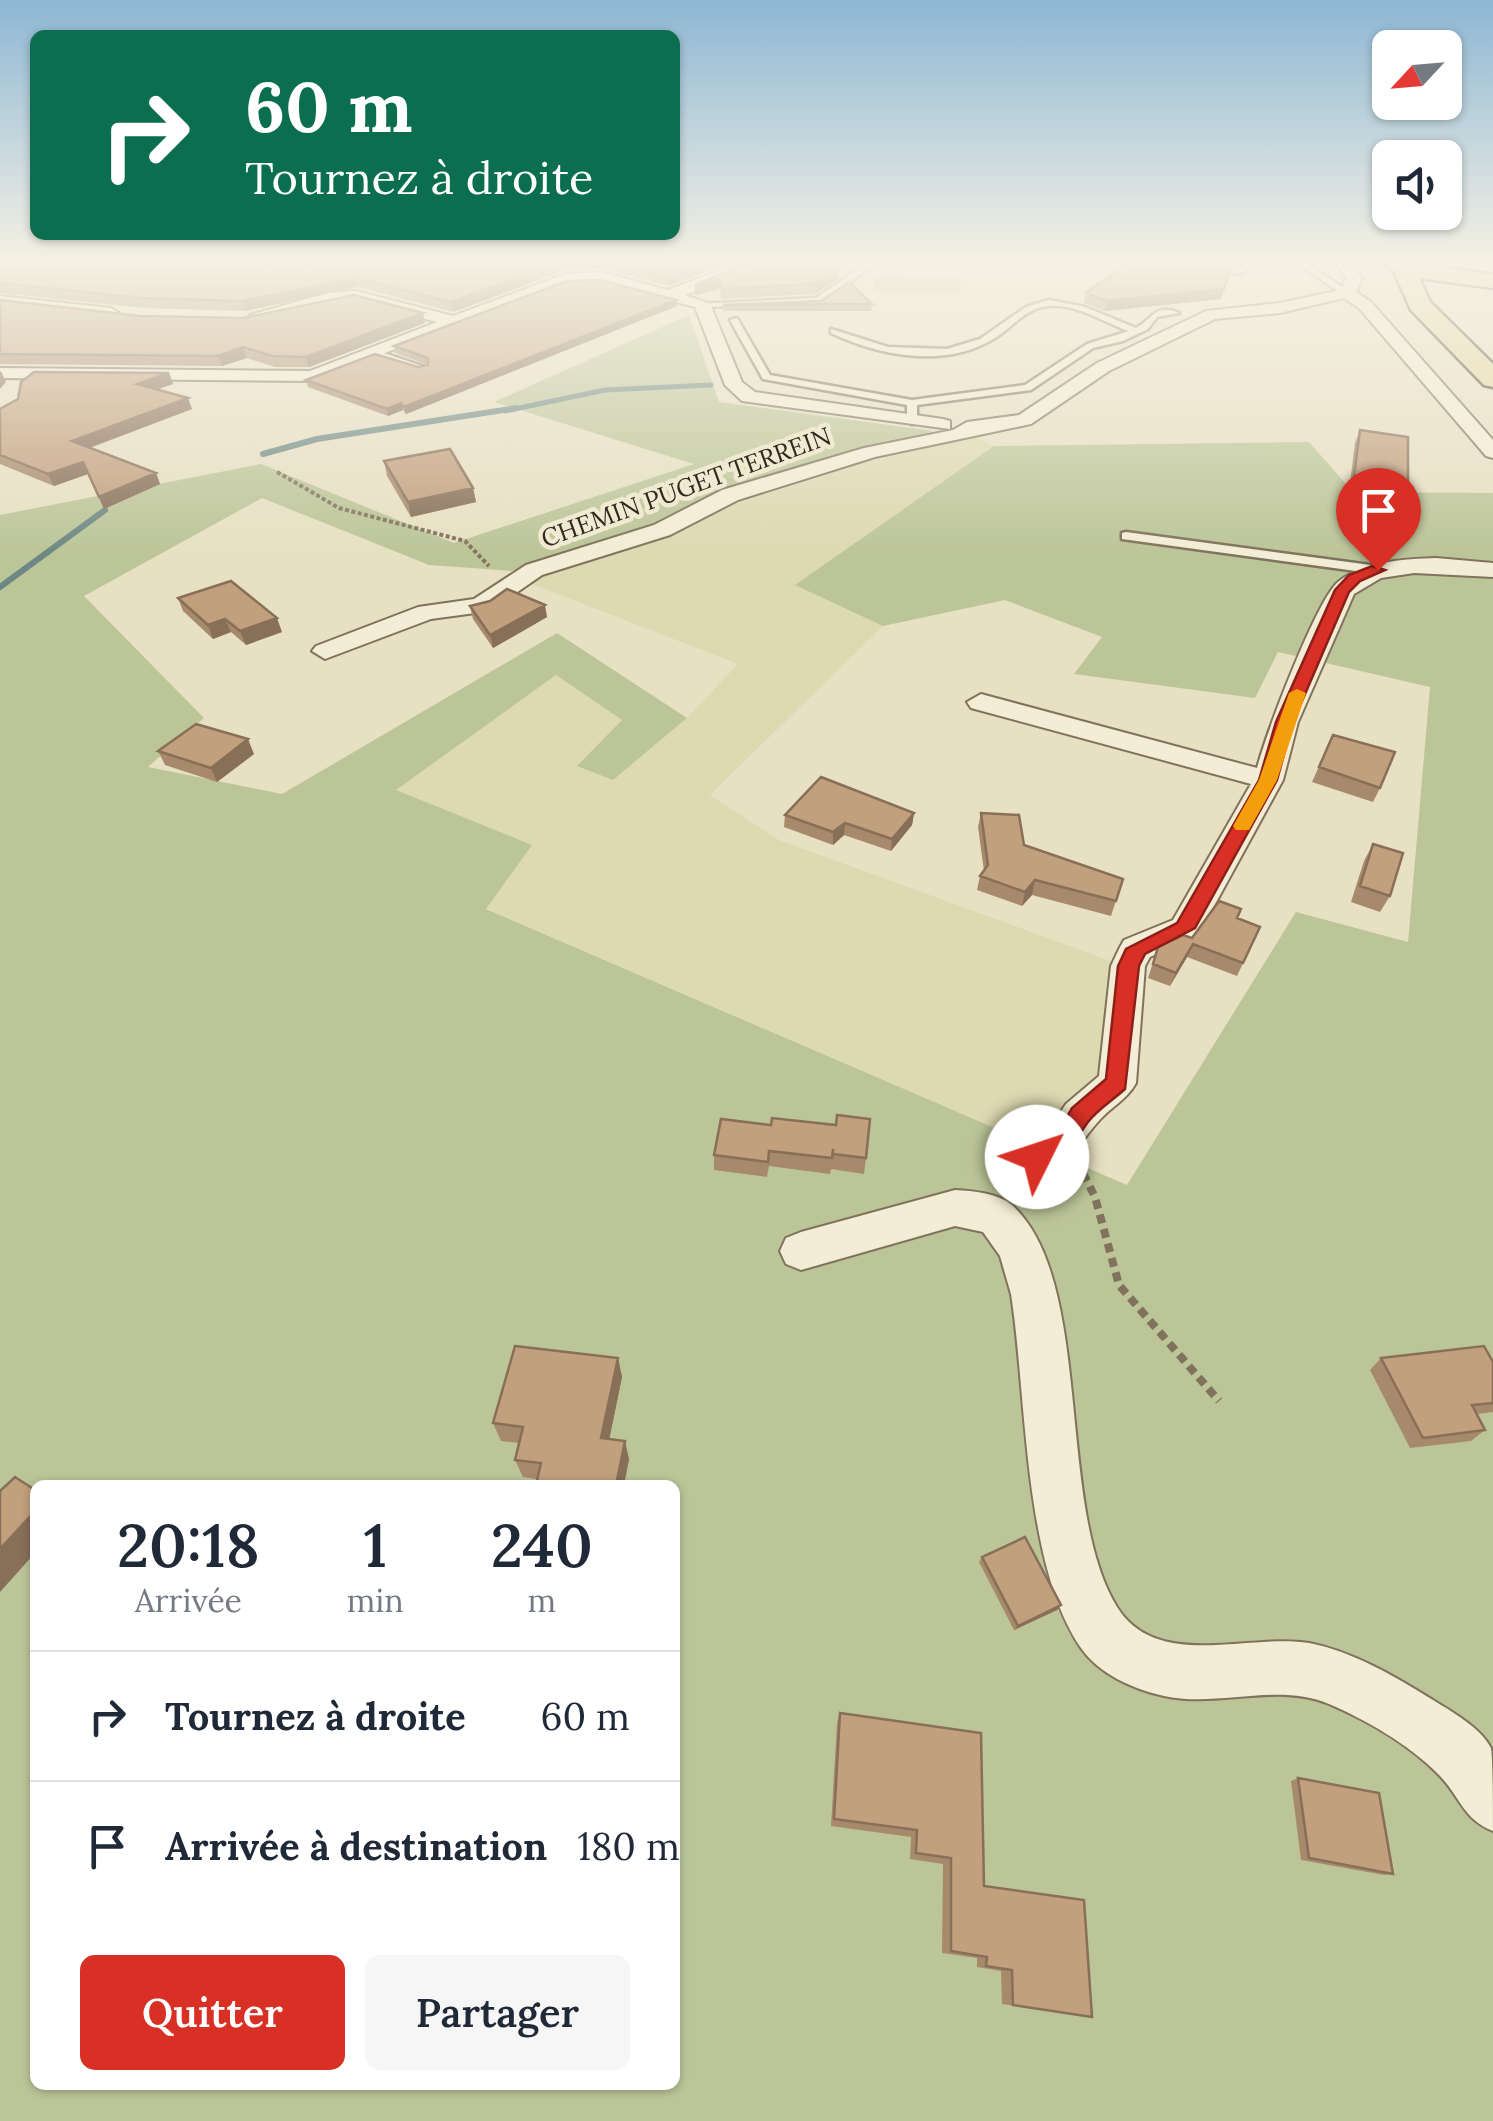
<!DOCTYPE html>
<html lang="fr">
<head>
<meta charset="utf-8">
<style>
  body { margin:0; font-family:Lora,serif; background:#f6f6f7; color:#1f2937; height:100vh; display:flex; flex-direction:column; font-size:38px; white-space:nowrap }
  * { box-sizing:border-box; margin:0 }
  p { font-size:32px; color:#747a83 }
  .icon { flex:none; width:55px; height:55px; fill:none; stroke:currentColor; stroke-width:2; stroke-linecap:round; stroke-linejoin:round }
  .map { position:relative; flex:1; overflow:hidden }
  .details { position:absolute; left:30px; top:1480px; width:650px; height:610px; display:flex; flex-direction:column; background:#fff; border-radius:15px; box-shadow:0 2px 8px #0004 }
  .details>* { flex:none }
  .guide { position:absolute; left:30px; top:30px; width:650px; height:210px; border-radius:15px; box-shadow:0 2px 8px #0004; background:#0b6e4f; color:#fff; overflow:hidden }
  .needle { width:65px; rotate:244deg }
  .fabs { position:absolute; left:1372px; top:30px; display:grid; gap:20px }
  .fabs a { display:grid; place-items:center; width:90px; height:90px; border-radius:15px; background:#fff; box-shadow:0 2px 8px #0004; font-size:50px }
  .pin { position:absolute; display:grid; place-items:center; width:85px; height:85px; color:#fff; margin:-102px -42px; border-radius:50% 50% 50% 0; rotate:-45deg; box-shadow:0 0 10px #0007 }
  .pin .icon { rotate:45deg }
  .me { position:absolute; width:110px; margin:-55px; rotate:49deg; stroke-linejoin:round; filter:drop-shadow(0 0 8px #0008) }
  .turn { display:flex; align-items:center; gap:35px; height:210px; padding:0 50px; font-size:45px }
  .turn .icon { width:130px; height:130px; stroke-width:2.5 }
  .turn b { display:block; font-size:70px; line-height:85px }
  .eta { display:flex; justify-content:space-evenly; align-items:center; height:170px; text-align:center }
  .eta b { font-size:60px; font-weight:600; line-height:70px }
  .primary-button { display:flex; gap:20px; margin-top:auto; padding:20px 50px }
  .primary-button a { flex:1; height:115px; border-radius:15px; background:#d93025; color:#fff; font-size:40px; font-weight:600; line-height:115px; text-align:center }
  .primary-button a+a { background:#f6f6f7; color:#1f2937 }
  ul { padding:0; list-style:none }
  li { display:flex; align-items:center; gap:30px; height:130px; padding:0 50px; border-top:2px solid #e0e1e3 }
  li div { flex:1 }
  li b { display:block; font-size:38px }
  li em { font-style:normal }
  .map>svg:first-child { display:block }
  .farmland { fill:#ddd9b1 }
  .green { fill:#bcc598; fill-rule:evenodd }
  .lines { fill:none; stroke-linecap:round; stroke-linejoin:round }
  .stream-far1 { stroke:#6d8884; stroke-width:5 }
  .stream { stroke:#6d8884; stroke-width:6 }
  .lane-casing { stroke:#80725c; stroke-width:5 }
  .street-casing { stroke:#80725c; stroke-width:4 }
  .primary-casing { stroke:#4e4130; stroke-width:5 }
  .path-far2 { stroke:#80725c; stroke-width:4; stroke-dasharray:4 2.5; stroke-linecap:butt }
  .path-far1 { stroke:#80725c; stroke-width:6; stroke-dasharray:8 5; stroke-linecap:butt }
  .path { stroke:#80725c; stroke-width:8; stroke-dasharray:9 6; stroke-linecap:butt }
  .lane { fill:#f4edd5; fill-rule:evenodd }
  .street { fill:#f4edd5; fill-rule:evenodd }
  .primary { fill:#e7d79f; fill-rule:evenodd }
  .wall { fill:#a7896c }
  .shaded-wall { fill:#886f58 }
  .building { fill:#c29f7d; stroke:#886f58; stroke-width:2.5 }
  .route { fill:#d93025; stroke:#8d1f18; stroke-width:2.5 }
  .slow { fill:#f59e0b }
  .labels { text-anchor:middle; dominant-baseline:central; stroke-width:9; stroke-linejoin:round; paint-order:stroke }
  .far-street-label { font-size:25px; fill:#32291e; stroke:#f1ead2 }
</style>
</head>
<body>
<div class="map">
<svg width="1493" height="2121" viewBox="0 0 1493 2121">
  <rect width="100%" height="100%" fill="#e8e0c3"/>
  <path class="farmland" d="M974,437L994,446L796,585L883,626L710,795L779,840L1113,962L1106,1067L1037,1146L485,908L531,845L395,790L556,675L622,720L578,765L613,780L687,718L738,664L527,582L685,527L732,505L859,464Z"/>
  <path class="green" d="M874,277L959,278L962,292L875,291Z
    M689,315L719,402L933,431L512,571L429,565L262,498L84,596L204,718L148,767L282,794L557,633L687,718L613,780L577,766L622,720L556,675L396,790L532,845L486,909L1127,1185L1296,912L1408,942L1430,687L1278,652L1255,698L1074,674L1102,637L1005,600L883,626L795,585L994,446L1309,442L1353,492L1493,493V2121H0V515L261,464L454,543L694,464L494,402ZM35,1485H675V2085H35Z"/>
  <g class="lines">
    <path class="stream-far1" d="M505,411L605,390L711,385"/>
    <path class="stream" d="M263,454L317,439L517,408
      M0,587L105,510"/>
    <defs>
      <path id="lane" d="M873,259H882L821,303L702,307L698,304L816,298Z
        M1248,259H1257L1240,274H1234Z
        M1291,259H1300L1351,293L1344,295Z
        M1049,300L1085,307L1136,328C1153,319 1155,303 1179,313L1157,317L1148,329L1123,341L1093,348L1031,390L917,405V421L912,424L907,421V405L763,379L730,320L737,318L770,375L912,400L1025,385L1087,344L1129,331C1103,322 1076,303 1048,306C1026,308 1012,327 995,338C946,369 880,356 831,333V329L888,347L947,349L980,339L1026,307Z
        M369,350H375L428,368L420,370L369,354Z
        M1126,532L1378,566L1384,570L1378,574L1122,539V533Z"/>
      <path id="street" d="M749,259H769L685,295L710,304L742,382L755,392L943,419L950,421V429L742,401L725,385L695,307L601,282L567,283L312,381L0,378V368L310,371L437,322L356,301L329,303L256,324L248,319L250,315L328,293L356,291L453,316L565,274L601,272L668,290Z
        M1334,259H1348L1362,279L1356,292L1371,302L1493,440V458L1486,456L1359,308L1344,298L1280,313L1215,319L1109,371L1031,424L875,457L738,500L670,535L542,575L490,611L431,619L325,659L312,651L316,646L418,607L474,599L526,565L654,525L722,490L864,448L953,430L967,422L1019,415L1097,363L1206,311L1280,303L1341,290L1346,279Z
        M0,296L111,308L119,313L111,318L0,306Z
        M1436,558L1493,563V577L1414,573L1381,578L1354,594L1298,722L1283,780L1202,928L1197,936L1150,957L1145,966L1136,1083C1127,1100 1109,1108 1097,1123C1074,1148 1064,1183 1023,1169L1017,1157L1023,1145L1045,1135L1066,1104L1099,1076L1111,966L1119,949L1124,940L1173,920L1251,784L971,708L967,702L981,694L1257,768C1266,734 1316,601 1338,582C1364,561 1404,559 1436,558Z
        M955,1190C973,1191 999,1193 1013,1206C1095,1283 1055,1507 1117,1607C1157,1671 1248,1633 1309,1643C1352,1651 1396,1677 1433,1700C1452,1712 1480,1727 1491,1748C1493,1763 1493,1812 1493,1831C1461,1818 1461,1796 1437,1773C1408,1744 1366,1720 1329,1704C1278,1682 1217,1708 1164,1696C1133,1689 1099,1674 1081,1648C1023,1564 1027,1395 1011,1294L1000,1256L983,1232L955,1226L801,1270L786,1264L780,1251L786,1238L801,1232Z"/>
      <path id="primary" d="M1376,259C1415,258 1453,271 1493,274V288L1419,278L1430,302L1493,364V387L1484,385L1411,310L1393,269Z"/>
    </defs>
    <use href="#lane" class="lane-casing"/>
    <use href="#street" class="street-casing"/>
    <use href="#primary" class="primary-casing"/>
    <path class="path-far2" d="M277,472L339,508L465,541L489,566"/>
    <path class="path-far1" d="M1082,1171L1085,1176"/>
    <path class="path" d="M1083,1173L1095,1197L1119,1285L1219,1401"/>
    <use href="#lane" class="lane"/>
    <use href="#street" class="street"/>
    <use href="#primary" class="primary"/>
  </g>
  <path class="wall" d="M0,259H283H275L276,262L308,264L326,259H739L668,286L602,268L565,270L453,312L357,287L245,311L144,308L0,293Z
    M757,259L839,278L815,294L721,299L720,289L695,295Z
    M1086,293L1221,299L1105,311L1084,303Z
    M0,300L140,316L425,323L309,367H275L247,358L222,366L0,364Z
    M676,300L677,306L406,414L403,410L388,416L308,387L306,380L428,365L395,353L394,346Z
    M872,304L871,311H723V305Z
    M169,373L173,384L157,389L192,409L90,448L156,473L160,484L104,509L88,474L54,486L0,464V409Z
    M1360,430L1408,510L1402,524H1376L1348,499L1355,443Z
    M384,461L473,488L476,502L411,517L387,476Z
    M178,598L282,632L246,645L231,632L213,639L183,611Z
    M470,606L547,617L493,648L473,619Z
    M1333,735L1380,788L1373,802L1312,782Z
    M158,751L254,754L217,782L165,765Z
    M914,813L912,825L891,851L844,835L833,845L784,827L785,815Z
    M981,813L1024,845L1123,879L1111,916L1032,895L1022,906L977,890L980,876L984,871L978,827Z
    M1373,844L1390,896L1380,912L1351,902L1364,861Z
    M1237,918L1260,927L1237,976L1187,957L1170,986L1148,978L1158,947L1192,938Z
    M721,1119L866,1158L864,1174L831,1169L832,1165L830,1174L769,1166L767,1177L714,1170V1155Z
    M618,1358L622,1377L609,1439L629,1459L624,1485H536L537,1479L523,1477L515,1460L519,1443L501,1441L493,1423Z
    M1381,1358L1493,1362V1412L1477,1414L1485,1430L1471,1441L1410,1448L1370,1370Z
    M982,1557L1061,1605L1057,1610L1014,1630L979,1562Z
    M840,1713L984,1886L1092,2017L1002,2004L1001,1971L977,1967V1958L942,1953L943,1864L910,1859L911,1837L831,1826L837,1723Z
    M1298,1778L1393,1874L1384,1875L1301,1860L1291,1781Z"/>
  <path class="shaded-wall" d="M714,259H739L668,286L667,276Z
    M1233,260L1221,299L1105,311L1107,301Z
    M564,261L565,270L453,312L451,302Z
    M839,268V278L815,294V284Z
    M355,278L357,287L245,311L242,301Z
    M719,279L720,289L695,295V285Z
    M676,300L677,306L406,414L404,407Z
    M423,313L425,323L309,367L306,357Z
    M243,347L247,358L222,366L218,356Z
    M1,371L6,382L0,389V398V372Z
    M169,373L173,384L141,395L137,384Z
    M188,398L192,409L77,452L72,441Z
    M401,403L403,410L388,416L387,409Z
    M83,462L88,474L54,486L48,474Z
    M156,473L160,484L104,509L99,497Z
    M473,488L476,502L411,517L408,502Z
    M545,605L547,617L493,648L490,635Z
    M277,618L282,632L246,645L240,631Z
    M225,619L231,632L213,639L208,625Z
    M248,739L254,754L217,782L211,768Z
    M914,813L912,825L891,851L892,839Z
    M845,823L844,835L833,845V832Z
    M1035,880L1032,895L1022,906L1025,892Z
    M1193,944L1187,957L1170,986L1176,973Z
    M618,1358L622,1377L606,1455L601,1438Z
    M625,1441L629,1459L624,1485H616Z
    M35,1511V1553L0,1592V1549Z
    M1061,1605L1057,1610L1014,1630L1018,1626Z"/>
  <path class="building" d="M0,259H275L271,265L281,259L308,264L326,259H714L667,276L601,259L564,261L451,302L355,278L242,301L141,298L0,283Z
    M757,259H830L839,268L815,284L721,289L719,279L695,285Z
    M1134,259H1230L1233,260L1224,289L1107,301L1086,293Z
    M600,280L676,300L404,407L401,403L387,409L306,380L375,354L418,367L428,365V358L394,346L567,281Z
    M849,282L872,304L723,305L821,301Z
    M354,295L423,313L306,357L272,356L243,347L218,356L0,354V300L140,316L243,318Z
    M34,372L169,373L137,384L188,398L72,441L156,473L99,497L83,462L48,474L0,455V409L18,399L21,382Z
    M1360,430L1408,437V510H1382L1353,485Z
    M450,449L473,488L408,502L384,461Z
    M231,581L277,618L240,631L225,619L208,625L178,598Z
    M507,589L545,605L490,635L470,606L490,601Z
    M196,724L248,739L211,768L158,751Z
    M1333,735L1395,752L1380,788L1319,767Z
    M821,777L914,813L892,839L845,823L833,832L785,815Z
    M981,813L1019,815L1024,845L1123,879L1116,901L1035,880L1025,892L980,876L988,865Z
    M1373,844L1403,853L1390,896L1360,886Z
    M1219,901L1241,909L1237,918L1260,927L1243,963L1193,944L1176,973L1153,964L1158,947L1183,935L1192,938Z
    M837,1115L870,1119L866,1158L833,1154V1149L832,1158L769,1151L768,1162L714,1155L721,1119L771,1125L772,1118L836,1125Z
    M515,1346L618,1358L601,1438L625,1441L616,1485H536L541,1463L515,1460L523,1427L493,1423Z
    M1484,1346L1493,1362V1403L1472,1405L1485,1430L1423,1438L1381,1358Z
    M15,1477L35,1490V1511L0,1549V1491Z
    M1025,1537L1061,1605L1018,1626L982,1557Z
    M840,1713L981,1733L984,1886L1084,1900L1092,2017L1013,2005L1012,1970L986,1966L987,1957L951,1951V1858L916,1853L917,1830L834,1819Z
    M1298,1778L1379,1793L1393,1874L1309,1858Z"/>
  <linearGradient id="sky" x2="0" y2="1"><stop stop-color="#8db7d4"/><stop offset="0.47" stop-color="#f5f1e4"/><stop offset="1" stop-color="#f5f1e4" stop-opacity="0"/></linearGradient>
  <rect width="1493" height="556" fill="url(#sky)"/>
  <path class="route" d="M1372,566L1385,570L1360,581L1349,592L1293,722L1277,780L1195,928L1145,954L1139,966L1125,1089C1113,1100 1097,1110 1088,1122C1071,1144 1065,1177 1028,1164L1025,1157L1028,1150L1054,1140L1072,1108L1106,1079L1118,966L1126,949L1177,923L1259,780L1276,722L1335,590L1349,575Z"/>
  <path class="slow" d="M1297,689L1306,693L1277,780L1249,830H1236L1233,826L1259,780L1289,693Z"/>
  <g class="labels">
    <g class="far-street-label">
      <text transform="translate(686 487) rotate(-20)">CHEMIN PUGET TERREIN</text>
    </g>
  </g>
</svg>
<div class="fabs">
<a><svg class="needle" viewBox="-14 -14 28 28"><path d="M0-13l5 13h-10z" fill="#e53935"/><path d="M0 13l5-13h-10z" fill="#747a83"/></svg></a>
<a><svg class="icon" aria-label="sound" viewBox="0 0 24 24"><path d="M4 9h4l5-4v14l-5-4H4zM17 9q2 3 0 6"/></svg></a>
</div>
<div class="pin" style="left:1378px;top:570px;background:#d93025"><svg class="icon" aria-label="arrive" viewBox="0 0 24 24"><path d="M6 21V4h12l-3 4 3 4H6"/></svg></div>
<svg class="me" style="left:1037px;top:1157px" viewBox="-20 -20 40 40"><circle r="19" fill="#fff"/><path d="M0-13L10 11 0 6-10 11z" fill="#d93025"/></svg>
<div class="guide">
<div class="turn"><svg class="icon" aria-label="right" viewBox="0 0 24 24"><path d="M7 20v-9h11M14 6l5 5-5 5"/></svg><div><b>60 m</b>Tournez à droite</div></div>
</div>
<section class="details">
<div class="eta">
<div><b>20:18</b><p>Arrivée</p></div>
<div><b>1</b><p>min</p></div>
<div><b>240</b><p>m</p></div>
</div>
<ul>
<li><svg class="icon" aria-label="right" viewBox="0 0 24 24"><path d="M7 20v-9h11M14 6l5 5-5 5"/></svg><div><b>Tournez à droite</b></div><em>60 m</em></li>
<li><svg class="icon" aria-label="arrive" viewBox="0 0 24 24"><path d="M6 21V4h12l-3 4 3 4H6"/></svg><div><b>Arrivée à destination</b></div><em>180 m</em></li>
</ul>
<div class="primary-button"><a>Quitter</a><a>Partager</a></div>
</section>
</div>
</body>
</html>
